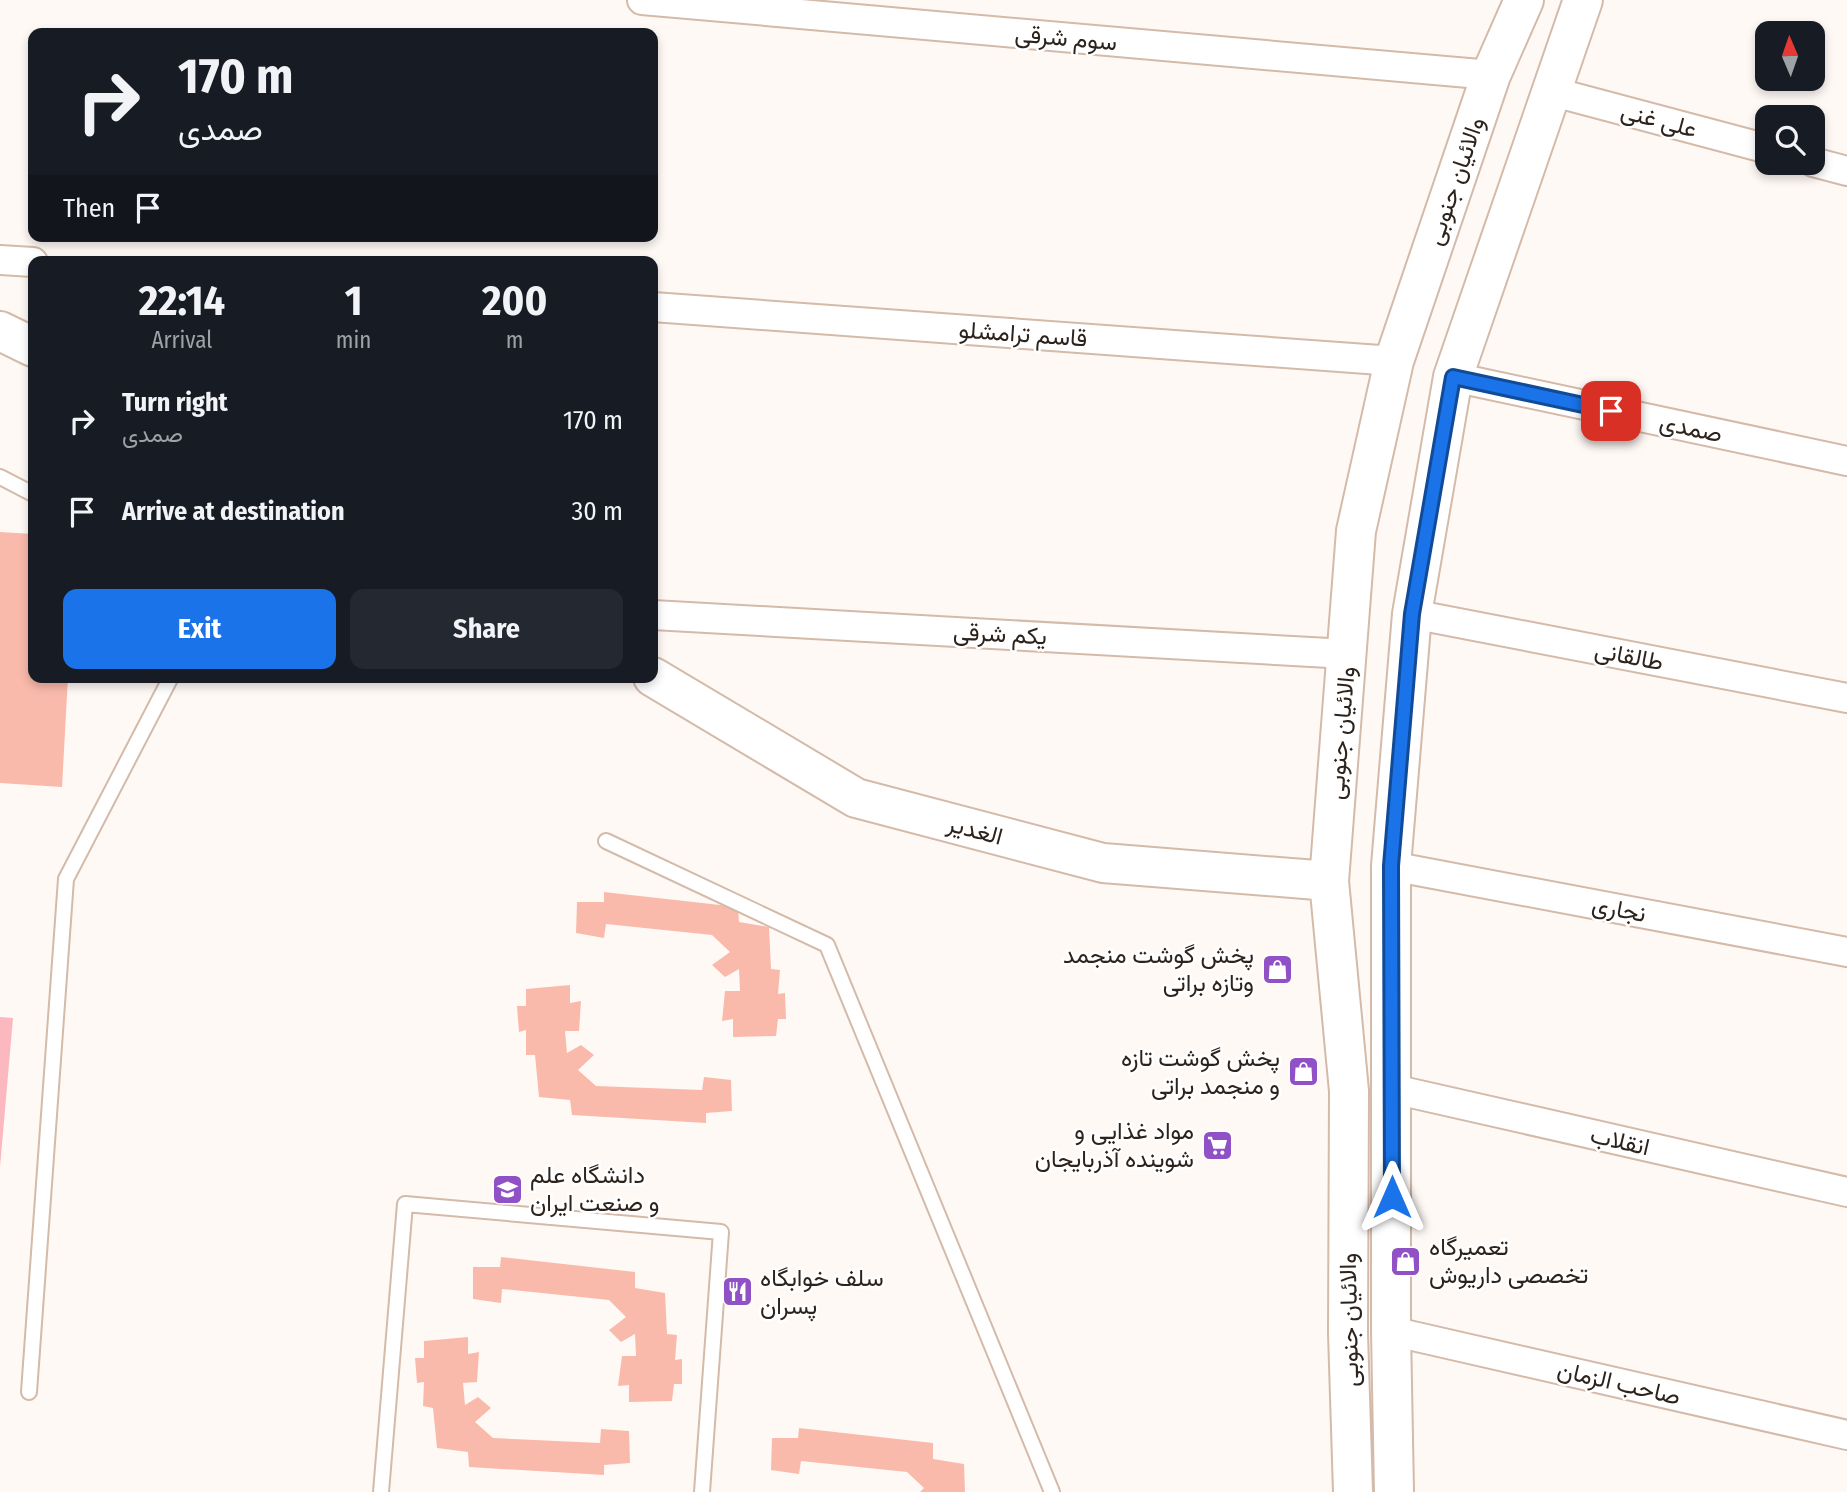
<!DOCTYPE html>
<html lang="en">
<head>
<meta charset="utf-8">
<style>
  body { margin:0; font-family:"Fira Sans Condensed",Vazirmatn,sans-serif; background:#242831; color:#f1f3f6; height:100vh; display:flex; flex-direction:column; font-size:26px; white-space:nowrap }
  * { box-sizing:border-box; margin:0 }
  p { font-size:23px; color:#9ea1a6 }
  .icon { flex:none; width:38px; height:38px; fill:none; stroke:currentColor; stroke-width:2; stroke-linecap:round; stroke-linejoin:round }
  .map { position:relative; flex:1; overflow:hidden }
  .side { position:absolute; left:28px; top:256px; width:630px; height:427px; display:flex; flex-direction:column; background:#171b24; border-radius:14px; box-shadow:0 4px 10px #0003 }
  .side>* { flex:none }
  .guide { position:absolute; left:28px; top:28px; width:630px; height:214px; border-radius:14px; box-shadow:0 4px 10px #0003; background:#171b24; color:#f1f3f6; overflow:hidden }
  .needle { width:46px; rotate:358deg }
  .buttons { position:absolute; left:1755px; top:21px; display:grid; gap:14px }
  .buttons a { display:grid; place-items:center; width:70px; height:70px; border-radius:14px; background:#171b24; box-shadow:0 4px 10px #0003; font-size:35px }
  .pin { position:absolute; display:grid; place-items:center; width:60px; height:60px; color:#fff; margin:-30px; border-radius:14px; box-shadow:0 4px 10px #0006 }
  .me { position:absolute; width:77px; margin:-38px; rotate:0deg; stroke-linejoin:round; filter:drop-shadow(0 0 5px #0008) }
  .turn { display:flex; align-items:center; gap:24px; height:147px; padding:0 35px; font-size:32px }
  .turn .icon { width:91px; height:91px; stroke-width:2.5 }
  .turn b { display:block; font-size:49px; line-height:60px }
  .then { display:flex; align-items:center; height:66px; padding:0 35px; background:#0003; gap:14px; font-size:26px }
  .eta { display:flex; justify-content:space-evenly; align-items:center; height:119px; text-align:center }
  .eta b { font-size:42px; font-weight:700; line-height:49px }
  .cta { display:flex; gap:14px; margin-top:auto; padding:14px 35px }
  .cta a { flex:1; height:80px; border-radius:14px; background:#1a73e8; color:#fff; font-size:28px; font-weight:700; line-height:80px; text-align:center }
  .cta a+a { background:#242831; color:#f1f3f6 }
  ul { padding:0; list-style:none }
  li { display:flex; align-items:center; gap:21px; height:91px; padding:0 35px }
  li div { flex:1 }
  li b { display:block; font-size:26px }
  li em { font-style:normal }
  .map>svg:first-child { display:block }
  .green { fill:#fbb8bf }
  .building { fill:#fabaab }
  .lines { fill:none; stroke-linecap:round; stroke-linejoin:round }
  .service-casing { stroke:#d4baa9; stroke-width:18 }
  .minor-casing { stroke:#d4baa9; stroke-width:32 }
  .secondary-casing { stroke:#d4baa9; stroke-width:42 }
  .service { stroke:#fff; stroke-width:14 }
  .minor { stroke:#fff; stroke-width:28 }
  .secondary { stroke:#fff; stroke-width:38 }
  .route-casing { stroke:#114b97; stroke-width:18 }
  .route { stroke:#1a73e8; stroke-width:12 }
  .labels { text-anchor:middle; dominant-baseline:central; stroke-width:5; stroke-linejoin:round; paint-order:stroke }
  .street-label { font-size:24px; fill:#2d231d; stroke:#fff }
  .poi-label { font-size:24px; fill:#2d231d; stroke:#fff; text-anchor:end }
</style>
</head>
<body>
<div class="map">
<svg width="1847" height="1492" viewBox="0 0 1847 1492">
  <rect width="100%" height="100%" fill="#fff9f6"/>
  <path class="green" d="M0,1017L13,1018L0,1167Z"/>
  <path class="building" d="M0,532L33,534V677H68L62,787L0,783Z
    M604,892L738,907L739,922L769,927L771,969L780,970L778,994L785,993L786,1019H778L776,1036L733,1037V1019L722,1021L725,991H740L739,969L725,977L712,965L730,952L712,935L606,924L604,938L576,933L577,902H604Z
    M570,985V1003L581,1001L579,1031H565L567,1053L581,1045L594,1055L578,1070L596,1086L702,1090L704,1077L731,1080L732,1111L706,1113V1123L572,1115L570,1100L539,1097L535,1055H526V1030L519,1032L517,1006H526V989Z
    M501,1257L635,1272V1288L665,1293L667,1334L677,1335L675,1360L682,1359V1384H674L672,1401L629,1402V1385L618,1386L622,1356H636L635,1334L621,1342L609,1330L626,1317L609,1300L502,1289L501,1303L473,1299V1267H500Z
    M468,1337V1354L479,1352L477,1382L463,1383L465,1405L478,1397L491,1408L475,1422L493,1438L600,1443L601,1429L629,1431L630,1463L604,1465V1475L469,1467L468,1452L437,1448L433,1408L423,1406L424,1382L417,1383L415,1358H424V1341Z
    M799,1428L933,1443V1459L964,1464L965,1492H920L924,1488L907,1472L801,1461L799,1474L771,1470L772,1438H798Z"/>
  <g class="lines">
    <defs>
      <path id="service" d="M0,477L33,494
        M606,841L827,945L1052,1492
        M29,1392L66,879L171,677
        M381,1492L405,1204L721,1232L702,1492"/>
      <path id="minor" d="M642,0L1491,75
        M1550,91L1768,149
        M1813,162L1847,171
        M0,260L33,262
        M653,307L1394,361
        M1453,377L1847,461
        M1412,614L1847,698
        M653,615L1347,654
        M1391,866L1847,952
        M1393,1089L1847,1192
        M1391,1331L1847,1435"/>
      <path id="secondary" d="M0,331L33,347
        M653,677L856,798L1103,863L1329,881
        M1353,1492L1348,1333L1349,1091L1329,881L1356,531L1394,361L1491,75L1524,0
        M1394,1492L1391,1331V866L1412,614L1453,377L1583,0"/>
    </defs>
    <use href="#service" class="service-casing"/>
    <use href="#minor" class="minor-casing"/>
    <use href="#secondary" class="secondary-casing"/>
    <use href="#service" class="service"/>
    <use href="#minor" class="minor"/>
    <use href="#secondary" class="secondary"/>
  </g>
  <g class="lines">
    <defs>
      <path id="route" d="M1392,1197L1391,866L1412,614L1453,377L1611,411"/>
    </defs>
    <use href="#route" class="route-casing"/>
    <use href="#route" class="route"/>
  </g>
  <defs>
    <symbol id="shop-square" viewBox="-11 -11 22 22"><rect x="-9" y="-9" width="18" height="18" rx="4" fill="#9051c6" stroke="#fff"/><path d="M-5-2.5h2.3a2.7 3.5 0 0 1 5.4 0H5L5.5 6h-11ZM-1.5-2.5h3a1.5 2.3 0 0 0-3 0Z" fill="#fff"/></symbol>
    <symbol id="supermarket-square" viewBox="-11 -11 22 22"><rect x="-9" y="-9" width="18" height="18" rx="4" fill="#9051c6" stroke="#fff"/><path d="M-6-5.5h2.5l.6 2H6L4.5 2H-2.5L-4.4-4H-6ZM-1.5 3.2a1.3 1.3 0 1 0 .1 0ZM3 3.2a1.3 1.3 0 1 0 .1 0Z" fill="#fff"/></symbol>
    <symbol id="university-square" viewBox="-11 -11 22 22"><rect x="-9" y="-9" width="18" height="18" rx="4" fill="#9051c6" stroke="#fff"/><path d="M0-5L7-2L0 1L-7-2ZM-4 1L0 2.5L4 1V4Q0 6-4 4Z" fill="#fff"/></symbol>
    <symbol id="restaurant-square" viewBox="-11 -11 22 22"><rect x="-9" y="-9" width="18" height="18" rx="4" fill="#9051c6" stroke="#fff"/><path d="M-5-6h1v4h1v-4h1v4h1v-4h1v5L-1.5 .5V6h-2V.5L-5-1ZM5-6V6H3V1.5H1.5Q1.5-4 5-6Z" fill="#fff"/></symbol>
  </defs>
  <g fill-rule="evenodd">
    <use href="#shop-square" x="1260" y="952" width="35" height="35"/>
    <use href="#shop-square" x="1286" y="1054" width="35" height="35"/>
    <use href="#supermarket-square" x="1200" y="1128" width="35" height="35"/>
    <use href="#university-square" x="490" y="1172" width="35" height="35"/>
    <use href="#shop-square" x="1388" y="1244" width="35" height="35"/>
    <use href="#restaurant-square" x="720" y="1274" width="35" height="35"/>
  </g>
  <g class="labels">
    <g class="street-label">
      <text transform="translate(1066 38) rotate(5)">سوم شرقی</text>
      <text transform="translate(1659 120) rotate(15)">علی غنی</text>
      <text transform="translate(1455 181) rotate(-71)">والائیان جنوبی</text>
      <text transform="translate(1023 334) rotate(4)">قاسم ترامشلو</text>
      <text transform="translate(1691 428) rotate(12)">صمدی</text>
      <text transform="translate(1000 634) rotate(3)">یکم شرقی</text>
      <text transform="translate(1629 656) rotate(11)">طالقانی</text>
      <text transform="translate(1341 733) rotate(-85)">والائیان جنوبی</text>
      <text transform="translate(975 830) rotate(15)">الغدیر</text>
      <text transform="translate(1619 909) rotate(11)">نجاری</text>
      <text transform="translate(1620 1141) rotate(13)">انقلاب</text>
      <text transform="translate(1349 1320) rotate(-91)">والائیان جنوبی</text>
      <text transform="translate(1619 1383) rotate(13)">صاحب الزمان</text>
    </g>
    <g class="poi-label">
      <text x="1254" y="955">پخش گوشت منجمد<tspan x="1254" dy="28">وتازه براتی</tspan></text>
      <text x="1280" y="1058">پخش گوشت تازه<tspan x="1280" dy="28">و منجمد براتی</tspan></text>
      <text x="1194" y="1131">مواد غذایی و<tspan x="1194" dy="28">شوینده آذربایجان</tspan></text>
      <text x="530" y="1175" text-anchor="start">دانشگاه علم<tspan x="530" dy="28">و صنعت ایران</tspan></text>
      <text x="1429" y="1247" text-anchor="start">تعمیرگاه<tspan x="1429" dy="28">تخصصی داریوش</tspan></text>
      <text x="760" y="1278" text-anchor="start">سلف خوابگاه<tspan x="760" dy="28">پسران</tspan></text>
    </g>
  </g>
</svg>
<div class="buttons">
<a><svg class="needle" viewBox="-14 -14 28 28"><path d="M0-13l5 13h-10z" fill="#e53935"/><path d="M0 13l5-13h-10z" fill="#9ea1a6"/></svg></a>
<a><svg class="icon" aria-label="search" viewBox="0 0 24 24"><circle cx="10" cy="10" r="6"/><path d="M15 15l6 6"/></svg></a>
</div>
<div class="pin" style="left:1611px;top:411px;background:#d93025"><svg class="icon" aria-label="arrive" viewBox="0 0 24 24"><path d="M6 21V4h12l-3 4 3 4H6"/></svg></div>
<svg class="me" style="left:1392px;top:1197px" viewBox="-20 -20 40 40"><path d="M0-17L14 15 0 8-14 15z" fill="#1a73e8" stroke="#fff" stroke-width="4"/></svg>
<div class="guide">
<div class="turn"><svg class="icon" aria-label="right" viewBox="0 0 24 24"><path d="M7 20v-9h11M14 6l5 5-5 5"/></svg><div><b>170 m</b>صمدی</div></div>
<div class="then">Then<svg class="icon" aria-label="arrive" viewBox="0 0 24 24"><path d="M6 21V4h12l-3 4 3 4H6"/></svg></div>
</div>
<section class="side">
<div class="eta">
<div><b>22:14</b><p>Arrival</p></div>
<div><b>1</b><p>min</p></div>
<div><b>200</b><p>m</p></div>
</div>
<ul>
<li><svg class="icon" aria-label="right" viewBox="0 0 24 24"><path d="M7 20v-9h11M14 6l5 5-5 5"/></svg><div><b>Turn right</b><p>صمدی</p></div><em>170 m</em></li>
<li><svg class="icon" aria-label="arrive" viewBox="0 0 24 24"><path d="M6 21V4h12l-3 4 3 4H6"/></svg><div><b>Arrive at destination</b></div><em>30 m</em></li>
</ul>
<div class="cta"><a>Exit</a><a>Share</a></div>
</section>
</div>
</body>
</html>
